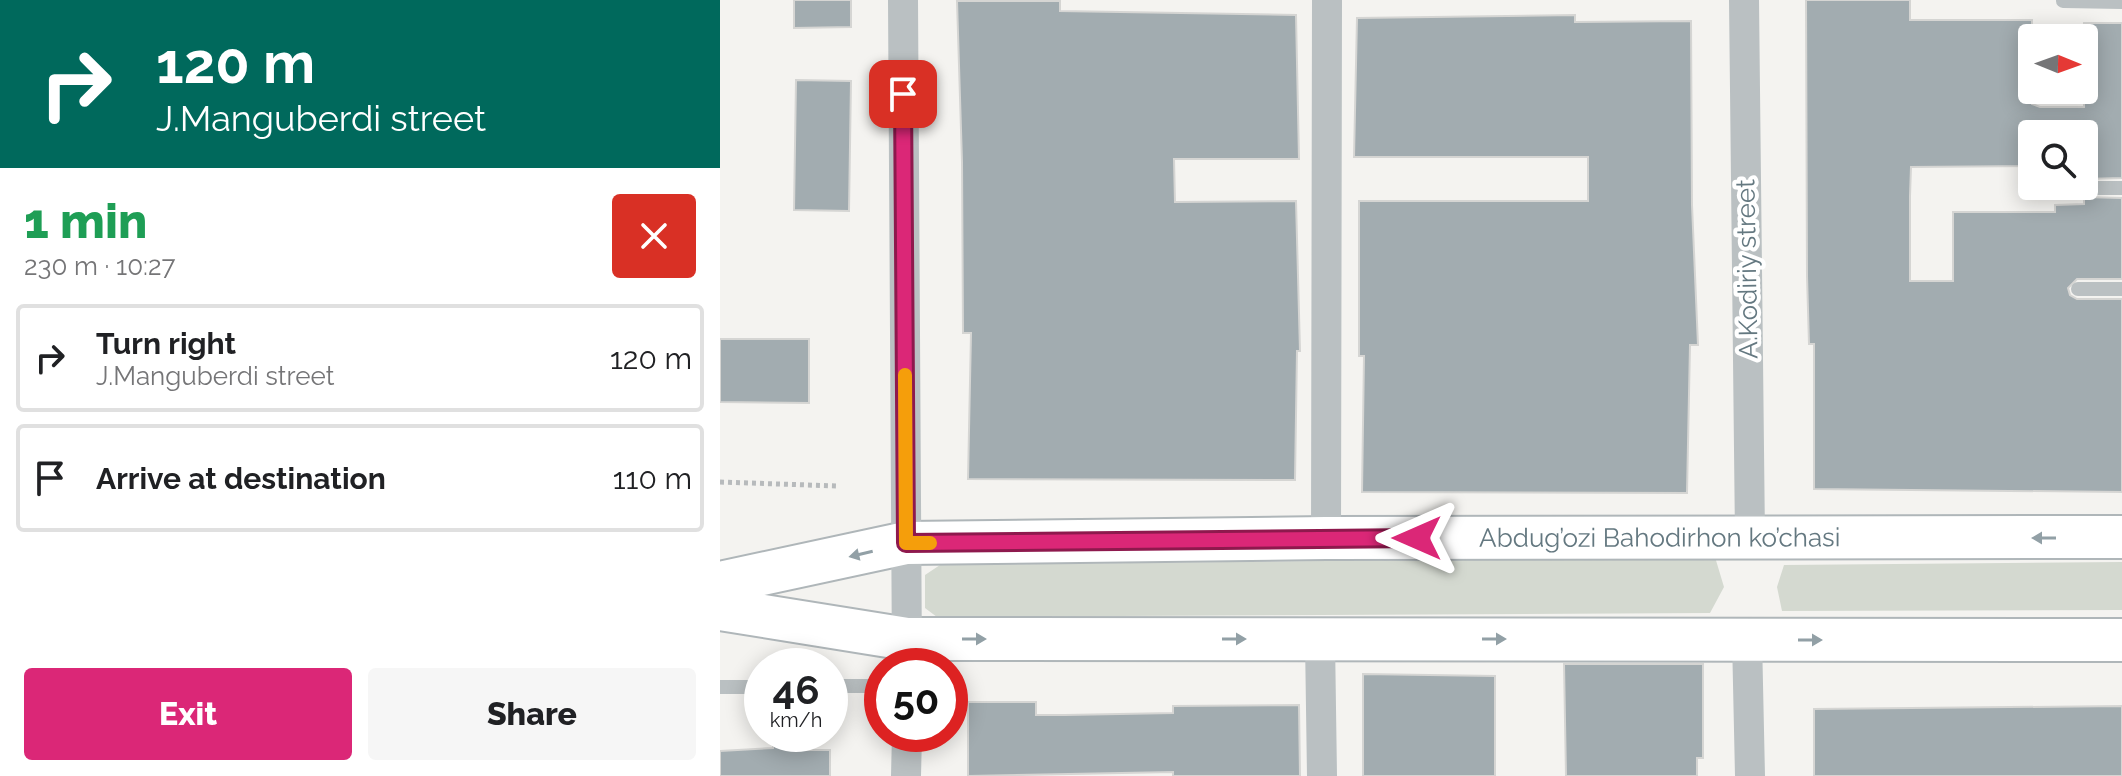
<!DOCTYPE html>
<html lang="en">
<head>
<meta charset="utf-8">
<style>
  body { margin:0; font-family:Raleway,sans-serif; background:#f6f6f6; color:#202124; height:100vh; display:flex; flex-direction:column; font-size:30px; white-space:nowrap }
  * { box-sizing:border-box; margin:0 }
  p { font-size:26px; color:#757577 }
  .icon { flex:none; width:44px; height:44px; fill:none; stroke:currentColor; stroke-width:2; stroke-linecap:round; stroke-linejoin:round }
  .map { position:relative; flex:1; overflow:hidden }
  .drawer { display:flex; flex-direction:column; background:#fff; width:720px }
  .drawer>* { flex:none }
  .hud { background:#00695c; color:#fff; overflow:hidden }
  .needle { width:52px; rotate:91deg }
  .fabs { position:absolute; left:1298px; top:24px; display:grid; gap:16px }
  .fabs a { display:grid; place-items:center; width:80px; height:80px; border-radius:8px; background:#fff; box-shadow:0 4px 20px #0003; font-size:40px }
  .speed { position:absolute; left:24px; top:648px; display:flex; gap:16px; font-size:40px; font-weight:700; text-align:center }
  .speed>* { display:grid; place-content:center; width:104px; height:104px; border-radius:50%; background:#fff; box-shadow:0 4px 20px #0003; line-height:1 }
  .speed small { font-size:20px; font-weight:400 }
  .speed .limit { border:12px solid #d22; background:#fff; color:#111 }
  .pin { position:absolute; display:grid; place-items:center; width:68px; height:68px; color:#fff; margin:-34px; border-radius:16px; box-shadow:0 4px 12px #0006 }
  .me { position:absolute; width:88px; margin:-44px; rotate:270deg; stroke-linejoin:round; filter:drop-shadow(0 0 6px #0008) }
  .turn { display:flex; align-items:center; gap:28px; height:168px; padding:0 24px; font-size:36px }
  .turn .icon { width:104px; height:104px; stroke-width:2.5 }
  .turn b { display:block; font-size:56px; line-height:68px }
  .round { display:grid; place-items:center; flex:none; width:84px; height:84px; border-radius:8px; background:#f6f6f6 }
  .overview { display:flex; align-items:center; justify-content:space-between; height:136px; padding:0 24px }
  h1 { font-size:48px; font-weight:800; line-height:60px; color:#1e9e55 }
  .button { display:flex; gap:16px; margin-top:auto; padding:16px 24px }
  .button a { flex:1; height:92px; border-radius:8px; background:#db2777; color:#fff; font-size:32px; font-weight:800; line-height:92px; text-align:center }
  .button a+a { background:#f6f6f6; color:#202124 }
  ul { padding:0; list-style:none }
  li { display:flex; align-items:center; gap:24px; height:108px; margin:0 16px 12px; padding:0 8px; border:4px solid #e0e0e0; border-radius:8px }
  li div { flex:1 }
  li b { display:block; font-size:30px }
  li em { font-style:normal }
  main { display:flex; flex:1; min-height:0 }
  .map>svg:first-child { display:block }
  .green { fill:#d4d9d0 }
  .building { fill:#a2acb0; stroke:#d5d5d3; stroke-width:2 }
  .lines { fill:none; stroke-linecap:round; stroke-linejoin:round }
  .secondary-casing { stroke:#afb6b9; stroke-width:46 }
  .path { stroke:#b7babc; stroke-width:5; stroke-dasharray:4 4; stroke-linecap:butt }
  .service { stroke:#bac0c2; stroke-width:14 }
  .minor { stroke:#bac0c2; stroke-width:30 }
  .secondary { stroke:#fff; stroke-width:42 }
  .oneway { fill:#92a0a6 }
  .route-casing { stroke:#8e194d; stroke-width:20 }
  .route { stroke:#db2777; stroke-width:14 }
  .slow { stroke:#f59e0b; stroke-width:14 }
  .labels { text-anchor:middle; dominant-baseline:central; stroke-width:8; stroke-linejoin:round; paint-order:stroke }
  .street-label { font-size:26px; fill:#647880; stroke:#fff }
</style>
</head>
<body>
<main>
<section class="drawer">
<div class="hud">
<div class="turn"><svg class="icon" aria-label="right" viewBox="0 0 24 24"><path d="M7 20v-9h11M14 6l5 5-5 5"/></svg><div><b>120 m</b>J.Manguberdi street</div></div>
</div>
<div class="overview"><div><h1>1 min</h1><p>230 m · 10:27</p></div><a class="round" style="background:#d93025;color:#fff"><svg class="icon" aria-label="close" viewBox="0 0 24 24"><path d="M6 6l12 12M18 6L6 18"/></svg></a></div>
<ul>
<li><svg class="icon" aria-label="right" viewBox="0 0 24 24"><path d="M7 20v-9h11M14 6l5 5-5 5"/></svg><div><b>Turn right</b><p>J.Manguberdi street</p></div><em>120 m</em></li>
<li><svg class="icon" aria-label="arrive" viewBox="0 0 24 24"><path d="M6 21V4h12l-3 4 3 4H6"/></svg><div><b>Arrive at destination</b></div><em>110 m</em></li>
</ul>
<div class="button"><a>Exit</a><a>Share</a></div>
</section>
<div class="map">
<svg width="1402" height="776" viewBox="0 0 1402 776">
  <rect width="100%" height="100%" fill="#f4f3f0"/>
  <path class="green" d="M995,557L1004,587L990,613L217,617L205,608V575L220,565Z
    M1402,562V610L1062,611L1057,587L1064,565Z"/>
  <path class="building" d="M74,0H131V27L74,28Z
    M1086,0H1190V20H1312V104L1320,107H1364V23H1402V178L1364,179V134H1312V166L1191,167L1190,196V281H1233V212H1335V205L1364,204V197L1402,198V279H1357L1348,288L1350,295L1357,299H1402V492L1094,489V344H1089L1087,276Z
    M237,1H340V11L576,15L579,159H454L455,202L576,201L580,351H577L575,480L248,479L251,333H243L242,162Z
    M855,15V22L971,21L972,205L978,345H970L967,493L642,492L644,356H639V201H868V157H634L637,18Z
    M76,80L131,81L129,211L74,210Z
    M0,339H89V403L0,402Z
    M844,664H983V758H977V776H846Z
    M643,674L775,676V776H643Z
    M248,702H316V715H345L453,713V706L579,705L580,776H453V772L248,776Z
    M1402,706V776H1094V709Z
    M53,734H82L81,750H110V776H0V751L53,748Z"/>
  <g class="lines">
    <defs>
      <g id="secondary">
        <path id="s1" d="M0,583L186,543L606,538L1402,537"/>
        <path d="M0,609L187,639L1402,640"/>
      </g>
    </defs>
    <use href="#secondary" class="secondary-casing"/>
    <path class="path" d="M0,482L117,486"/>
    <path class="service" d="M1343,1L1402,2
      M1369,188H1402
      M1358,289H1402
      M110,686H162
      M0,687H42"/>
    <path class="minor" d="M183,0L187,666
      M1024,0L1030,538
      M606,538L607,0
      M1027,638L1030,776
      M600,640L602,776
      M186,776L187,734"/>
    <use href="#secondary" class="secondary"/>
  </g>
  <defs><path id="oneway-solid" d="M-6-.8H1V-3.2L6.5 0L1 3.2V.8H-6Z" transform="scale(2)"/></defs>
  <g class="oneway">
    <use href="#oneway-solid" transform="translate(1324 538) rotate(180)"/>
    <use href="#oneway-solid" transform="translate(141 554) rotate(167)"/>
    <use href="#oneway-solid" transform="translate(254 639)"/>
    <use href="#oneway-solid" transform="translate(514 639)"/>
    <use href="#oneway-solid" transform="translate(774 639)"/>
    <use href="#oneway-solid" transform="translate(1090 640)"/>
  </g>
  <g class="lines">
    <defs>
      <path id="route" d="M183,94L186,543L697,538"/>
    </defs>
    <use href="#route" class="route-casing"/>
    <use href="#route" class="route"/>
    <path class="slow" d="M185,375L186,543H210"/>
  </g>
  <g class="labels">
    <g class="street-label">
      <text transform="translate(1027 269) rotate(-91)">A.Kodiriy street</text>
      <text stroke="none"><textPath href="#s1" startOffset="944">Abdug’ozi Bahodirhon ko’chasi</textPath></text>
    </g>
  </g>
</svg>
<div class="fabs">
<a><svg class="needle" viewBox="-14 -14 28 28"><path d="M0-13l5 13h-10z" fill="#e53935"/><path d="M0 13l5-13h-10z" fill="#757577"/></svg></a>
<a><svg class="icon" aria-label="search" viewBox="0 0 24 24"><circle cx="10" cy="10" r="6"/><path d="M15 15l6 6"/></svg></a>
</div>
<div class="speed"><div>46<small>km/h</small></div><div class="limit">50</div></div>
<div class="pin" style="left:183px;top:94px;background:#d93025"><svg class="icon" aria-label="arrive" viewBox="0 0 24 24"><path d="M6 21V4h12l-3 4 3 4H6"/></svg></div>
<svg class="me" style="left:697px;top:538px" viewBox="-20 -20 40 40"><path d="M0-17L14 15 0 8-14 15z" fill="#db2777" stroke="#fff" stroke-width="4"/></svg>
</div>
</main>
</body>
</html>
